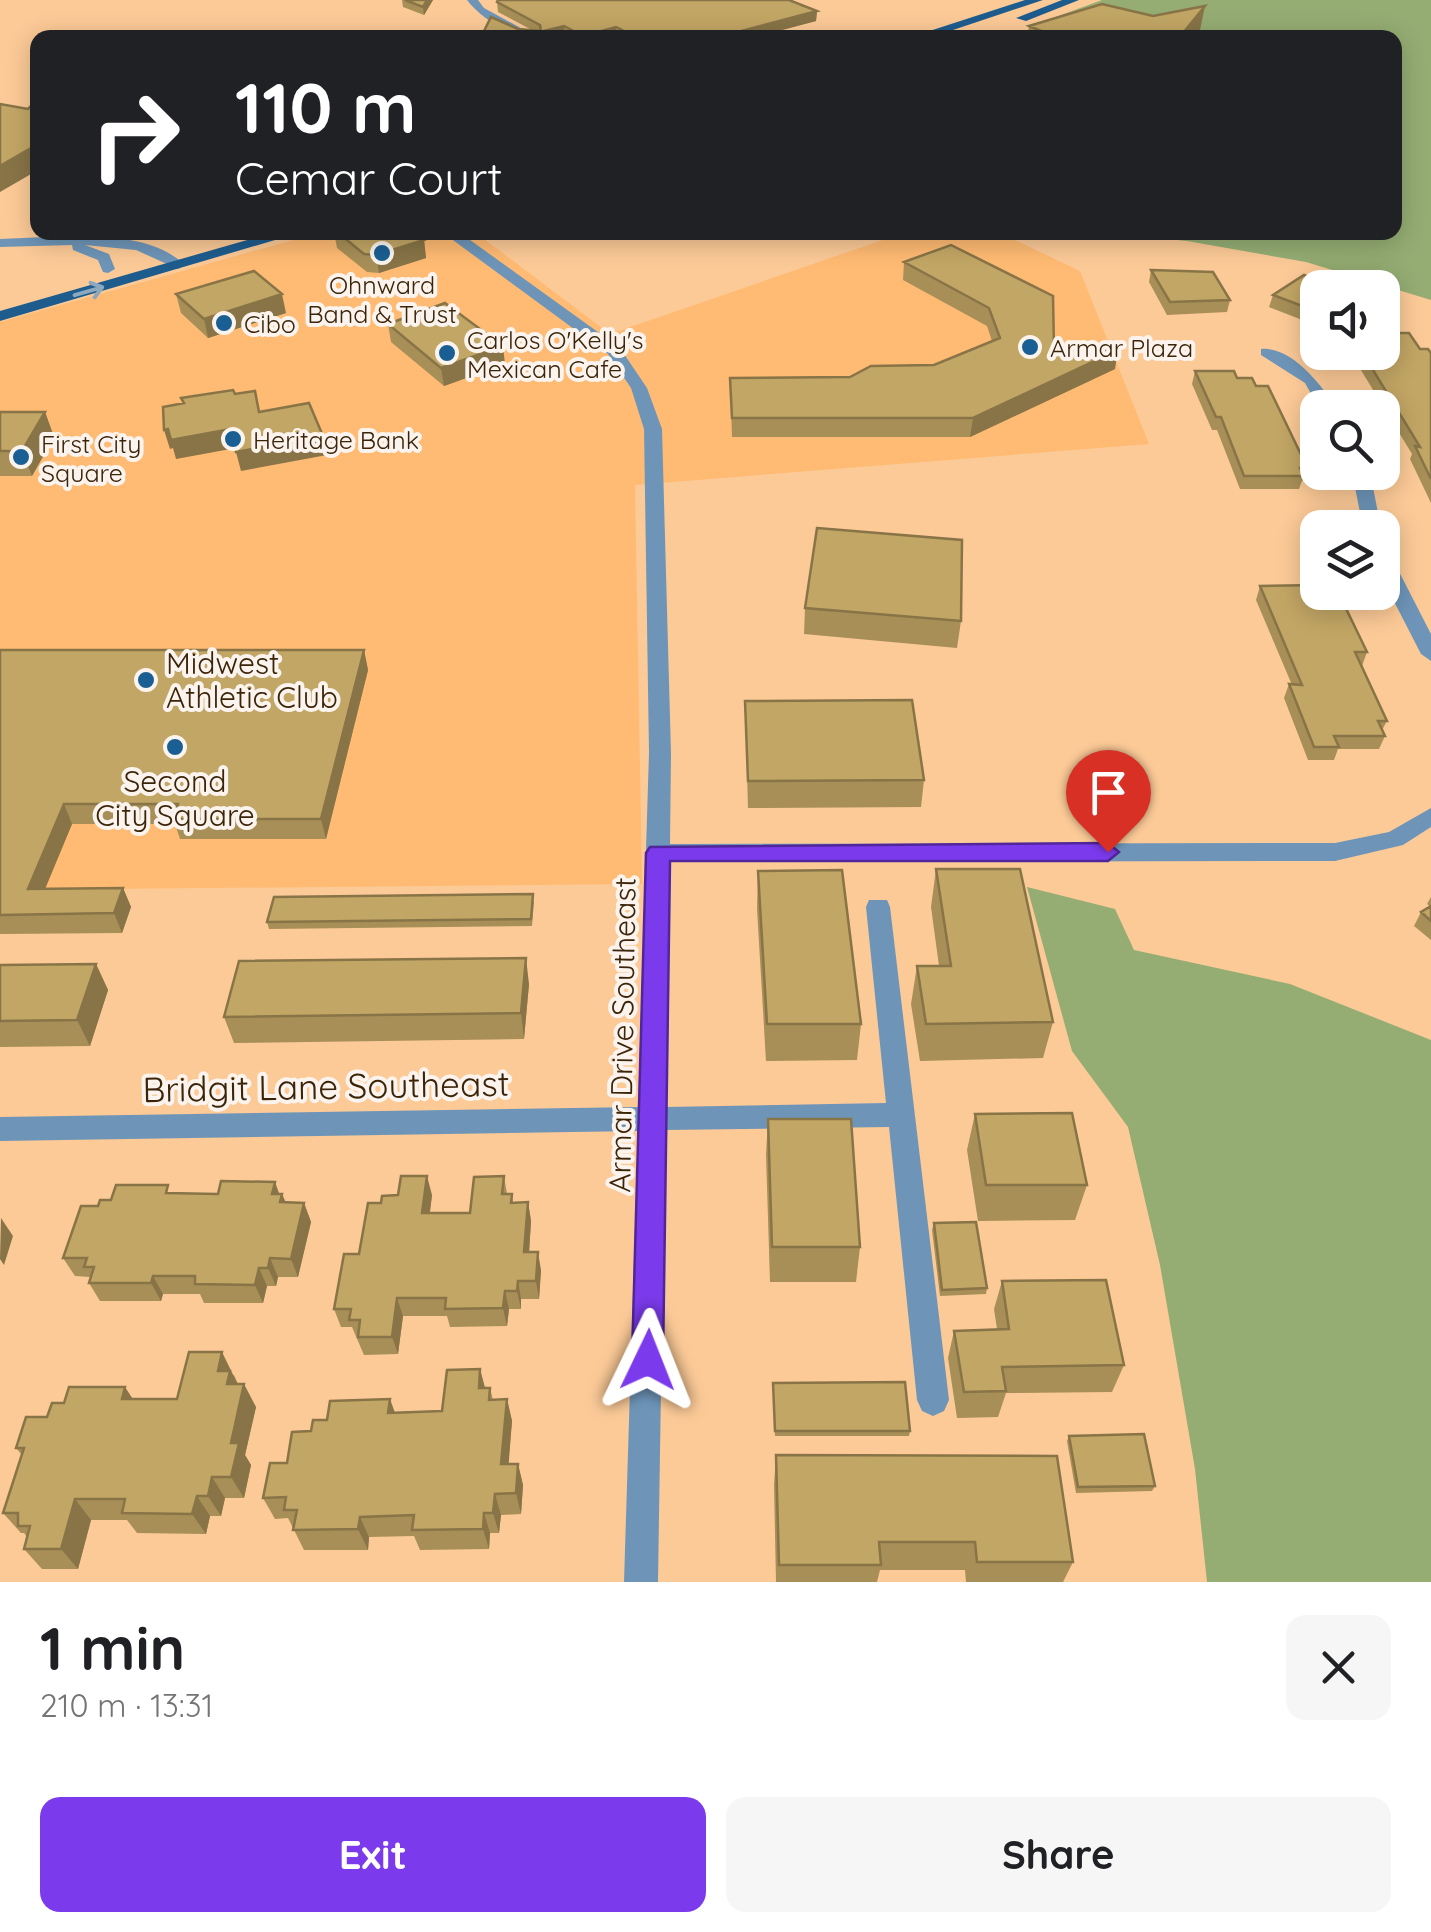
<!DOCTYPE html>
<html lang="en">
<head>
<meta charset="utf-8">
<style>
  body { margin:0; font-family:Quicksand,sans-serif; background:#f6f6f6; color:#202124; height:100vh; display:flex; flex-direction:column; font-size:38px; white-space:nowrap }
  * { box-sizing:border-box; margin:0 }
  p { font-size:32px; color:#757577 }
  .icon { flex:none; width:55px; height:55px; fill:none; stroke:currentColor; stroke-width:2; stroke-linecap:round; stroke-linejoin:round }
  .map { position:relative; height:1582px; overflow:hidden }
  .panel { display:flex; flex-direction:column; background:#fff; flex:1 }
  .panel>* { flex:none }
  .hud { position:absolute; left:30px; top:30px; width:1372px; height:210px; border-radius:20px; box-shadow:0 5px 25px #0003; background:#202124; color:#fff; overflow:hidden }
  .tools { position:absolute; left:1300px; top:270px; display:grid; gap:20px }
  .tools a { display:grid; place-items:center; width:100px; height:100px; border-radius:20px; background:#fff; box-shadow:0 5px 25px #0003; font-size:50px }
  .pin { position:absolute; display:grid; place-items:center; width:85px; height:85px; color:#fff; margin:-102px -42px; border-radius:50% 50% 50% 0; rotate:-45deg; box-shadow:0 0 10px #0007 }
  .pin .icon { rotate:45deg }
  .me { position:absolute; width:110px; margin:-55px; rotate:2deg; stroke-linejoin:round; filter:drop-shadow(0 0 8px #0008) }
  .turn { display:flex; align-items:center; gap:35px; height:210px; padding:0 40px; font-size:45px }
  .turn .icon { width:130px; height:130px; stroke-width:2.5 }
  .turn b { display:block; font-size:70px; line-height:85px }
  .round { display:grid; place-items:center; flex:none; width:105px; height:105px; border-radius:20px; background:#f6f6f6 }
  .overview { display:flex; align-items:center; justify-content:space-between; height:170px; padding:0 40px }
  h1 { font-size:60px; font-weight:700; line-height:75px }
  .cta { display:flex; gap:20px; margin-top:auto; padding:20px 40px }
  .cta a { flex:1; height:115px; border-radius:20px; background:#7c3aed; color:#fff; font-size:40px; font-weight:700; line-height:115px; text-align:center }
  .cta a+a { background:#f6f6f6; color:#202124 }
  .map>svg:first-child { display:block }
  .built { fill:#ffbb73 }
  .green { fill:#95ad73 }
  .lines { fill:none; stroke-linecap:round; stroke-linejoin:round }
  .street { fill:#6e95b8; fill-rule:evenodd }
  .primary { fill:#1e5c8e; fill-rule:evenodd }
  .wall { fill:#a78f57 }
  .shaded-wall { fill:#887447 }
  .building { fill:#c2a665; stroke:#887447; stroke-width:2.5 }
  .oneway { stroke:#8ca8be }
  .route { fill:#7c3aed; stroke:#51269a; stroke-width:2.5 }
  .poi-dot { fill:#1a5f93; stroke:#fbf4ee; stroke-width:4 }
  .labels { text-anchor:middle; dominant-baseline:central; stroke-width:8; stroke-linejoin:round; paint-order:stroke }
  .far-poi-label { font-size:25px; fill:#3c2408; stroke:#fbf4ee; text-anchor:start }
  .poi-label { font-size:30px; fill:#3c2408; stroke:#fbf4ee; text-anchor:start }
  .street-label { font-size:30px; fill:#3c2408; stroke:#fbf4ee }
  .near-street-label { font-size:35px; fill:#3c2408; stroke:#fbf4ee }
</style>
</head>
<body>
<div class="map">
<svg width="1431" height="1582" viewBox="0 0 1431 1582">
  <rect width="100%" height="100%" fill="#fcca97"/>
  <path class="built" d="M318,233H476L610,334L903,233H1000L1080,271L1149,444L635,485L642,884L0,890V322Z"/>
  <path class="green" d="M1102,0H1431V300L1306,262L1187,241L1106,233L1395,232V38H1061L1031,26Z
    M1027,887L1115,909L1134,950L1290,984L1431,1040V1582H1207L1195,1469L1160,1265L1128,1127L1072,1051Z"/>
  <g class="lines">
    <path class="street" d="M467,0H478L484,8L539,38C514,38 482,20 467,0Z
      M442,232H459L620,348L647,388L662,429L671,753L670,844L1335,843L1389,832L1431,808V827L1403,845L1335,861L669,862L665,1107L886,1103L866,907L869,900H887L890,907L949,1400L944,1411L933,1416L922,1411L917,1400L889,1127L665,1130L658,1582H624L638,1131L0,1141V1117L638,1107L649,753L644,429L631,388L608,354Z
      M68,236C108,236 155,237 185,265L178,269L136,250L85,245L109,254L115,269L108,273L103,272L98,260L73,250L72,245L0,247V239Z
      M1261,349C1291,346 1322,385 1336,408H1319L1305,383L1261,355Z
      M1352,472H1370L1381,528H1363Z
      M1382,552L1392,558L1431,634V661L1421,654L1382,578Z"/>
    <path class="primary" d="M1025,0H1043L929,38H908Z
      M1062,0H1079L1026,21L1016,18Z
      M275,232H302L0,321V311Z"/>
  </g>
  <path class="wall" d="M402,0H433L424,15L403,7Z
    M497,2L817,11L816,21L752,38H568L565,36L558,38H485L484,31L518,29L532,30L498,12Z
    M1029,26L1200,30L1194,38H1027Z
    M334,232H414L424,240L426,258L379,273L367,272L337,248Z
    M951,245L1054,350L1115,369L970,437H732L730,378L850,377L934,365L992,341L987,326L903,280L904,262Z
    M1151,270L1230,300L1227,312L1167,315L1149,282Z
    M1318,288V326L1269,307L1273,295Z
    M176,294L286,313L208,338L181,313Z
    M388,324L505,364L444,386L391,342Z
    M1420,349L1431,353V503L1410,459L1412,454L1350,352H1382Z
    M1195,371L1237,378L1307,467L1299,489H1240L1217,430H1212L1192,384Z
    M0,412H45L54,437L32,476H0Z
    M1260,586L1367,652L1362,666L1387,721L1382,730L1385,736L1379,749H1338L1334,760H1308L1284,698L1289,684L1292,685L1256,600Z
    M805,608L961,621L957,648L804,634Z
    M0,650H364L368,670L326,839H180L175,824H72L45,889L123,888L131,907L122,933L0,934Z
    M745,701L924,780L921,807L748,808Z
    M936,869L1053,1022L1043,1058L920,1061L911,1004L917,966H939L931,907Z
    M758,871L861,1024L857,1060L766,1061L757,909Z
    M1431,897V940L1414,926L1421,912L1431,907L1427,904Z
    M534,901L532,926L269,929L267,922Z
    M96,964L108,990L90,1046L0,1047V965Z
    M529,984L524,1039L234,1043L224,1017Z
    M975,1114L1087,1185L1075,1220L978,1221L967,1150Z
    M768,1119L860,1247L856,1282H770L766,1155Z
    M504,1176L507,1194H512L513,1203L528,1202L531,1221L529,1252L541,1270L539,1299H521V1309H509L507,1326L450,1327L447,1316H403L398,1354L364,1355L352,1327H341L334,1309L381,1203L432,1195L430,1213H470Z
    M275,1182L279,1194H282L286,1203H304L311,1222L298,1277H278L276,1286H267L263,1303H204L200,1294H163L161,1301H100L89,1283L90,1277L75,1276L63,1258L98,1206L111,1200L172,1193L218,1194Z
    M934,1223L987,1288L986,1294L940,1296L932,1230Z
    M1002,1281L1124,1365L1112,1392L1006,1393L998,1417L957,1418L948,1358L954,1331L997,1329L994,1309Z
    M480,1369L485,1388H490L493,1400L507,1399L512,1421L508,1464H518L523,1485L521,1514L501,1515L499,1533H490L489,1549L420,1550L414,1536L369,1537L368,1550H304L288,1518L275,1519L263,1498L287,1463L311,1431L395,1413L442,1411Z
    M234,1375L238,1384L256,1407L245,1455L251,1465L244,1498H225L221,1516H210L206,1534L137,1533L127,1520H91L78,1569H42L24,1549L27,1537L24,1533H21L3,1513L22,1455L16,1448L64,1403L133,1399H177Z
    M773,1388L910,1431L909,1436H775Z
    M1069,1436L1155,1486L1152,1491L1076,1493L1067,1441Z
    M776,1455L1073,1562L1063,1582H966L965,1570H880L877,1582H776L774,1485Z"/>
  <path class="shaded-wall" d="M427,0H433L424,15L423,7Z
    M1205,6L1200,30L1194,38H1179Z
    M817,11L816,21L752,38H715Z
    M564,26L565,36L558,38H515Z
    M616,27V37L583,38V36Z
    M38,144V170L0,192V166Z
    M424,240L426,258L379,273L376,255Z
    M282,294L286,313L208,338L204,319Z
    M503,346L505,364L444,386L441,368Z
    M1118,350L1115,369L970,437L973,418Z
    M45,412L54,437L32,476L22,451Z
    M231,429L236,448L176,459L173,448L170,449L164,430Z
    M323,436L327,455L241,471L236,452Z
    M1307,467L1303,480L1302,481L1303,476L1300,468Z
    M364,650L368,670L326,839L321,819Z
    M64,804L72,824L37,908L28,889Z
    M123,888L131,907L122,933L114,913Z
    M526,958L529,984L524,1039L521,1013Z
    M96,964L108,990L90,1046L77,1020Z
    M427,1176L432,1195L427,1232L422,1213Z
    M275,1182L281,1199L282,1194L290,1213L272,1194Z
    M528,1202L531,1221L528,1270L524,1252Z
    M304,1203L311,1222L298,1277L291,1259Z
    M1,1218L13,1236L4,1265L0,1259Z
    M538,1252L541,1270L539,1299L536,1281Z
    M270,1258L278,1277L276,1286L268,1268Z
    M259,1268L267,1286L263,1303L255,1285Z
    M153,1276L163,1294L161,1301L151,1283Z
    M518,1281L521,1299V1309L517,1291Z
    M505,1291L509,1309L507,1326L503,1308Z
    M397,1298L403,1316L398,1354L392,1337Z
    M222,1352L242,1393L239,1407L218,1371Z
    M480,1369L486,1392L479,1388Z
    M244,1384L256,1407L245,1455L251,1465L244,1498L231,1477V1443Z
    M125,1387L140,1410L122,1399Z
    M390,1399L398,1421L388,1413Z
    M507,1399L512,1421L507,1485L501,1464Z
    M518,1464L523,1485L521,1514L516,1493Z
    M212,1477L225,1498L221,1516L208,1496Z
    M495,1494L501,1515L499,1533L493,1513Z
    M197,1496L210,1516L206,1534L192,1514Z
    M75,1499L91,1520L78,1569L61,1549Z
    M484,1513L490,1533L489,1549L483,1529Z
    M360,1517L369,1537L368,1550L358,1529Z"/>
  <path class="building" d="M405,0H427L423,7Z
    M498,0H789L817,11L715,38H638L616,27L583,36L564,26L515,38H501L484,31L491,17L518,29L541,31L540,25L497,2Z
    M1102,4L1153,16L1205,6L1179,38H1058L1029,26Z
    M38,99V144L0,166V104L28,109Z
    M337,232H414L424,240L376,255L364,254Z
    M951,245L1053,296L1054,350H1118L973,418H732L730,378L850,377L871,366L934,365L1000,338L989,308L904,262Z
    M1151,270L1213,272L1230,300L1170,302Z
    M254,271L282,294L204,319L176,294Z
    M1304,275L1338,288H1318V312L1273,295Z
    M445,303L503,346L441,368L388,324Z
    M1382,333H1409L1420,349H1428L1431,353V479L1415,446L1420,447L1362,352H1382Z
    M1195,371H1234L1237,378H1252L1256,386H1268L1307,467L1300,468L1303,476H1244L1221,417H1216Z
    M233,390L235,394L255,391L259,412L309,403L323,436L236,452L231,429L171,440L168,429L164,430L163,407L184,403L181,398Z
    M0,412H45L22,451H0Z
    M817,528L962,540L961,621L805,608Z
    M1318,585V592H1338L1367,652H1355L1387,721H1378L1385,736H1334L1339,747H1314L1289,684L1302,685L1260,586Z
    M0,650H364L321,819H173L178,804H64L28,889L123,888L114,913L0,915Z
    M912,700L924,780L748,781L745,701Z
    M936,869H1020L1053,1022L926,1024L917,966H951Z
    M842,870L861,1024H767L758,871Z
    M533,894L531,919L267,922L274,897Z
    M1431,906V921L1421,912Z
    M526,958L521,1013L224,1017L239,961Z
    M96,964L77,1020L0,1021V965Z
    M1072,1113L1087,1185H986L975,1114Z
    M768,1119H851L860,1247H772Z
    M401,1176H427L422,1213H470L474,1177L504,1176L502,1194H512L511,1203L528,1202L524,1252H538L536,1281H518L517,1291H505L503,1308L445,1309L446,1298H397L392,1337H358L360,1320H349L351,1309H334L344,1254H359L368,1203H381L382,1196L398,1195Z
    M221,1181L275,1182L272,1194H282L280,1202L304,1203L291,1259L270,1258L268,1268H259L255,1285L195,1284V1276H153L151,1283H89L94,1267H84L87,1258H63L81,1206H98L100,1200H111L116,1185H168L166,1193L218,1194Z
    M976,1222L987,1288L942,1290L934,1223Z
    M1106,1280L1124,1365L1002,1367L1006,1391L964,1392L954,1331L1009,1329L1002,1281Z
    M189,1352H222L218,1371H230L227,1384H244L231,1443H239L231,1477H212L208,1496H197L192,1514L122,1513L125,1499H75L61,1549H24L30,1526H18V1513H3L24,1448H16L26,1417H47L52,1403H64L69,1387H125L122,1399H177Z
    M480,1369L479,1388H490L489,1400L507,1399L501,1464H518L516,1493L495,1494L493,1513H484L483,1529L412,1530L414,1515L360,1517L358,1529L293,1530L297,1510H284L286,1497L263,1498L270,1463H287L292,1432L311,1431L313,1420H327L330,1401L390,1399L388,1413L442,1411L447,1370Z
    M905,1382L910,1431H775L773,1383Z
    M1144,1434L1155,1486L1078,1487L1069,1436Z
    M776,1455L1057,1456L1073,1562H977L975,1542H879L881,1565H779Z"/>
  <defs><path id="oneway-shaft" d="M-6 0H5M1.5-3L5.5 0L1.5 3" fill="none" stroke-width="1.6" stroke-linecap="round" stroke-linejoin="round" transform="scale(2.5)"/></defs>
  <use class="oneway" href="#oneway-shaft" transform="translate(89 291) rotate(-16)"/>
  <path class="route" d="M1108,843L1119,852L1108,861H670L663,1360L659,1371L648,1375L636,1371L632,1360L646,853L650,847Z"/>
  <g class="poi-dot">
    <circle cx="382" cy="253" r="10"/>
    <circle cx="224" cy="323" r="10"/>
    <circle cx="1030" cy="347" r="10"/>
    <circle cx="447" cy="353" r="10"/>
    <circle cx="233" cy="439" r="10"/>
    <circle cx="21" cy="457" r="10"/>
    <circle cx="146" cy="680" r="10"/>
    <circle cx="175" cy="747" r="10"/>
  </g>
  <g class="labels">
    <g class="far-poi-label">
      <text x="382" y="284" text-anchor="middle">Ohnward<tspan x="382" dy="29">Band &amp; Trust</tspan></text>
      <text x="244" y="323">Cibo</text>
      <text x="467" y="339">Carlos O'Kelly's<tspan x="467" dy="29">Mexican Cafe</tspan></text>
      <text x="1050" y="347">Armar Plaza</text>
      <text x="253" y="439">Heritage Bank</text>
      <text x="41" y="443">First City<tspan x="41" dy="29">Square</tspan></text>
    </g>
    <g class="poi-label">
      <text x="166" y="663">Midwest<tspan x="166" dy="34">Athletic Club</tspan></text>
      <text x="175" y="781" text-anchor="middle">Second<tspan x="175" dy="34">City Square</tspan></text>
    </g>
    <g class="street-label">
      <text transform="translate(622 1035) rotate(-89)">Armar Drive Southeast</text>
    </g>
    <g class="near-street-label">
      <text transform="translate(326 1086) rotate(-1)">Bridgit Lane Southeast</text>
    </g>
  </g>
</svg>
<div class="tools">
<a><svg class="icon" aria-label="sound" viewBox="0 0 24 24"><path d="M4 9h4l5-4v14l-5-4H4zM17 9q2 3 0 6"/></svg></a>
<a><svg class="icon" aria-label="search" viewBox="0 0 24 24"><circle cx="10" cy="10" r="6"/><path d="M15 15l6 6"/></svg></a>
<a><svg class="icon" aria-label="layers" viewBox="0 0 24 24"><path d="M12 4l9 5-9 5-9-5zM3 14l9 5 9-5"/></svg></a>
</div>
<div class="pin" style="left:1108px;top:852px;background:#d93025"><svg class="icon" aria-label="arrive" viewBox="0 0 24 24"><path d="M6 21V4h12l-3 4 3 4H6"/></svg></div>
<svg class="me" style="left:648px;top:1360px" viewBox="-20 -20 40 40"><path d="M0-17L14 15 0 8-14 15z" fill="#7c3aed" stroke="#fff" stroke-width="4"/></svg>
<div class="hud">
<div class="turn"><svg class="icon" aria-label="right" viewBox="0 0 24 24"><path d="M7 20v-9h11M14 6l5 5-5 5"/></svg><div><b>110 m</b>Cemar Court</div></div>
</div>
</div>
<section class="panel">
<div class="overview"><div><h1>1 min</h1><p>210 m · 13:31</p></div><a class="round"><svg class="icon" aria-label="close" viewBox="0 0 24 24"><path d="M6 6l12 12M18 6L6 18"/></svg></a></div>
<div class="cta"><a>Exit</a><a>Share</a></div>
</section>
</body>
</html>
